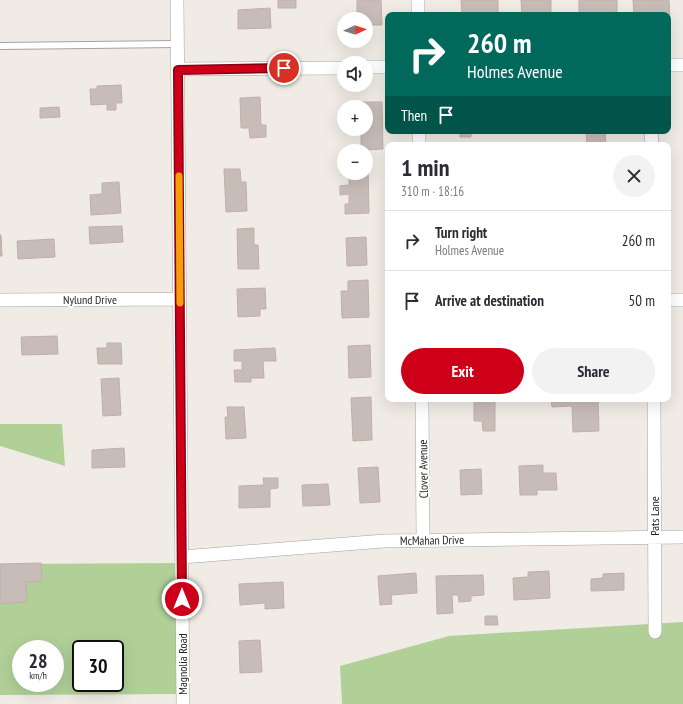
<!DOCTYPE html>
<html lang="en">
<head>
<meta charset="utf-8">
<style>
  body { margin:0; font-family:"PT Sans Narrow",sans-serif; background:#f2f2f3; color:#2b2b33; height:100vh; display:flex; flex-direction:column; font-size:15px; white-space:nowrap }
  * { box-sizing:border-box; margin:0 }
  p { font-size:13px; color:#7c7c81 }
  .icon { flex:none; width:22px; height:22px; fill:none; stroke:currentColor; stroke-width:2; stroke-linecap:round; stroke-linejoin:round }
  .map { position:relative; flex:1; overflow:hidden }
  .drawer { position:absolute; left:385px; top:142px; width:286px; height:260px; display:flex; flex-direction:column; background:#fff; border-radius:8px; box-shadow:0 4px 16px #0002 }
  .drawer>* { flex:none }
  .guide { position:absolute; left:385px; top:12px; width:286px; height:122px; border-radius:8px; box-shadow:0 4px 16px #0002; background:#00695c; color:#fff; overflow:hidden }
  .needle { width:26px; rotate:86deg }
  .controls { position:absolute; left:337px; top:12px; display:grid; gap:8px }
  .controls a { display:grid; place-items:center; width:36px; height:36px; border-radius:50%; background:#fff; box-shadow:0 4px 16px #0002; font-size:20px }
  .speed { position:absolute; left:12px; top:640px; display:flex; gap:8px; font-size:20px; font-weight:700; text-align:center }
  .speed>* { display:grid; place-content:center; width:52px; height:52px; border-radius:50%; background:#fff; box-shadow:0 4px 16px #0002; line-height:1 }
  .speed small { font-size:10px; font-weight:400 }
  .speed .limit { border:2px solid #111; border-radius:6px; background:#fff; color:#111 }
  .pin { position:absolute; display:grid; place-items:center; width:34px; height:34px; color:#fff; margin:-17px; border:2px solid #fff; border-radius:50%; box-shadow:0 1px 4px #0007 }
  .me { position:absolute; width:44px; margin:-22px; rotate:0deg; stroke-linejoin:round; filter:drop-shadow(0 0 3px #0008) }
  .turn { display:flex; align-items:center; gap:14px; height:84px; padding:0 16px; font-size:18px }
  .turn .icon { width:52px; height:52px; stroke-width:2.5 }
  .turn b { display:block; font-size:28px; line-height:34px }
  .then { display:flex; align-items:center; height:38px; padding:0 16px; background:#0003; gap:8px; font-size:15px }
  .round { display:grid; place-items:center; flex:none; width:42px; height:42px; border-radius:21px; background:#f2f2f3 }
  .summary { display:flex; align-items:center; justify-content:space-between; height:68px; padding:0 16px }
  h1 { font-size:24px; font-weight:700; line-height:30px }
  .action { display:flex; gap:8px; margin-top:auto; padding:8px 16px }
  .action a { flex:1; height:46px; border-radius:24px; background:#ce0019; color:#fff; font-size:16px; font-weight:700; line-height:46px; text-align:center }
  .action a+a { background:#f2f2f3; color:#2b2b33 }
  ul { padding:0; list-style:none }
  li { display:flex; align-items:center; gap:12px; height:60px; padding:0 16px; border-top:1px solid #e1e1e2 }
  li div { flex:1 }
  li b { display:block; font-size:15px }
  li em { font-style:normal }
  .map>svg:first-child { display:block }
  .forest { fill:#b0d098; fill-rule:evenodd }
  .building { fill:#c8bcb8; stroke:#c2afa7 }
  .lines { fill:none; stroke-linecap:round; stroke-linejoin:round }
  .lane-casing { stroke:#a3a3a3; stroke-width:8 }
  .street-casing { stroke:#a3a3a3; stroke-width:14 }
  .lane { stroke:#fff; stroke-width:6 }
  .street { stroke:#fff; stroke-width:13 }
  .route-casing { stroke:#860010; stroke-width:10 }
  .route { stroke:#ce0019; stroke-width:7 }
  .slow { stroke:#f59e0b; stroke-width:7 }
  .labels { text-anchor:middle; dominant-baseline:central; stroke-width:4; stroke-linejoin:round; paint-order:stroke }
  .street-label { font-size:12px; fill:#1f1f1f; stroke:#fff }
</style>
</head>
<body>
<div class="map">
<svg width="683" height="704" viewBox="0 0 683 704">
  <rect width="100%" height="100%" fill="#f0ebe5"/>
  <path class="forest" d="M0,424H62L65,466L0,446Z
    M182,563L183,694L0,695V564ZM21,649H55V683H21ZM81,649H115V683H81Z
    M683,622V704H342L340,666L449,636Z"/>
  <path class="building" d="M278,0H296V8H278Z
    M357,0H381L382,25H366V19H357Z
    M461,0H498V15H462Z
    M521,0H551V15H522Z
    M579,0H617V15H579Z
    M633,0H669L670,19H668V15H634Z
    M270,8L271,28L238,29V10Z
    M121,85L122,103H116V110H107V104L91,105L90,89H97V86Z
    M260,97L261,125H266V137L250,138L249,128H241L240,98Z
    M354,102H382L383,149L361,150V129H366V107H354Z
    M59,107L60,117L40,118V108Z
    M460,131H471V137H460Z
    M586,131H605L606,145H587Z
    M366,166H368L369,213L345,214V204H349V194L340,195V186L349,185V173H366Z
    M224,169H240L241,182H246L247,211L226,212Z
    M119,182L121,213L91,215L90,195L102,194V183Z
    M122,226L123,242L90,244L89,227Z
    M254,228V245H258L259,269H238L237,229Z
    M0,235H1L2,256H0Z
    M366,237L367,265L347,266L346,238Z
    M54,239L55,257L18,259L17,241Z
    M368,280L369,317L342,318L341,291H348V281Z
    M265,288L266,309H260V316L238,317L237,289Z
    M57,336L58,354L22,355L21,337Z
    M107,343H121L122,364H98L97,348H107Z
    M370,345L371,377L349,378L348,346Z
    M275,348L276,361H263L264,378H251V382H235L234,370H242V361H234V350Z
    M119,378L121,415L103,416L101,379Z
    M371,397L372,440L353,441L351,398Z
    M474,399H495V431H483L482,421H474Z
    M551,399H598L599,431L573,432L572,406L552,407Z
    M227,407H244L246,438L226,439L225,417H228Z
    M124,448L125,467L92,468V450Z
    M543,465V473H556L557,490H537V495H520L519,466Z
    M378,467L380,502L360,503L358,468Z
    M481,469L482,494L461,495L460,470Z
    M263,478H278V488L270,489V507L239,508V486L264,485Z
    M328,484L330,505L303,506L302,485Z
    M41,563L42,581L26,582L27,602L0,604V564Z
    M549,571L550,598L514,600L513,578L528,577V572Z
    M416,573L417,593L391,595L392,604L380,605L378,576Z
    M624,573V590L591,591V579L603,578V574Z
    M483,575L484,595L471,596V601L459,602L458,595H452L453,613L437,614L436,576Z
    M283,582L284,608L265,609V603L240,605L239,584Z
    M485,616H497L498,625H485Z
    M260,640L262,672L240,673L239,641Z"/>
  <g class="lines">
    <defs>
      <path id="lane" d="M0,46L177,44"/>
      <path id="street" d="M177,0L183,704
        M418,0V15
        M668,65H683
        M366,67H388
        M178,69L344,68
        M419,131V145
        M651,131L652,145
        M0,300L180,299
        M668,300H683
        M422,399L423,540
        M654,399L655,632
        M182,557L384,541L683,537"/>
    </defs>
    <use href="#lane" class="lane-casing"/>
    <use href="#street" class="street-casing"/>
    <use href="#lane" class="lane"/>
    <use href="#street" class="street"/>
  </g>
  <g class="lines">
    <defs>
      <path id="route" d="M182,599L178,70L284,68"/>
    </defs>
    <use href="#route" class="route-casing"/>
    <use href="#route" class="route"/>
    <path class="slow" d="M179,176L180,303"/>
  </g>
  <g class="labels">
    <g class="street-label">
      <text x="90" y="299">Nylund Drive</text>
      <text transform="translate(423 469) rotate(-91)">Clover Avenue</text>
      <text transform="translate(654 516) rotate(-90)">Pats Lane</text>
      <text transform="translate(432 540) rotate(-1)">McMahan Drive</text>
      <text transform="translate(182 664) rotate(-90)">Magnolia Road</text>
    </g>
  </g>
</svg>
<div class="controls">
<a><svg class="needle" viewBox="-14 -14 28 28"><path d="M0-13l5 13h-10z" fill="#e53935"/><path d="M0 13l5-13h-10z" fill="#7c7c81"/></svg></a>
<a><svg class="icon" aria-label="sound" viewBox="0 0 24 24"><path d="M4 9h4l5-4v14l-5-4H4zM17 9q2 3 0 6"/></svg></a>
<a>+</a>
<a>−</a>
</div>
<div class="speed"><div>28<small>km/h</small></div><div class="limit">30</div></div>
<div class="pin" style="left:284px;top:68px;background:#d93025"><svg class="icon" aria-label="arrive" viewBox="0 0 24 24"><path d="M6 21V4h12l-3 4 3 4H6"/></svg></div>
<svg class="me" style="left:182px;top:599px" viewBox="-20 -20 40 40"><circle r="17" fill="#ce0019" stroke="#fff" stroke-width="3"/><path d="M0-11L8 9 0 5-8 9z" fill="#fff"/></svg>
<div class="guide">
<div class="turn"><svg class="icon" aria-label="right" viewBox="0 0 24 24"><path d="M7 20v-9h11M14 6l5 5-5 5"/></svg><div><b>260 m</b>Holmes Avenue</div></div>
<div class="then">Then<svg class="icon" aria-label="arrive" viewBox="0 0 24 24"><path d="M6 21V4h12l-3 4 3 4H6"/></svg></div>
</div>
<section class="drawer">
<div class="summary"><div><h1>1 min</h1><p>310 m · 18:16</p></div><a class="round"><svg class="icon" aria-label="close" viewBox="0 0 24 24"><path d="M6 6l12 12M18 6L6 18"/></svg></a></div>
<ul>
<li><svg class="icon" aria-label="right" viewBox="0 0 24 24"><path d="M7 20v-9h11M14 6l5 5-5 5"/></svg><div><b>Turn right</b><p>Holmes Avenue</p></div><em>260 m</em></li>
<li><svg class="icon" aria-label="arrive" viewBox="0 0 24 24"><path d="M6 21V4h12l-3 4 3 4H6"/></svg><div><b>Arrive at destination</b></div><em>50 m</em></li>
</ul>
<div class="action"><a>Exit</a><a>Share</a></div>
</section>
</div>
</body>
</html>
